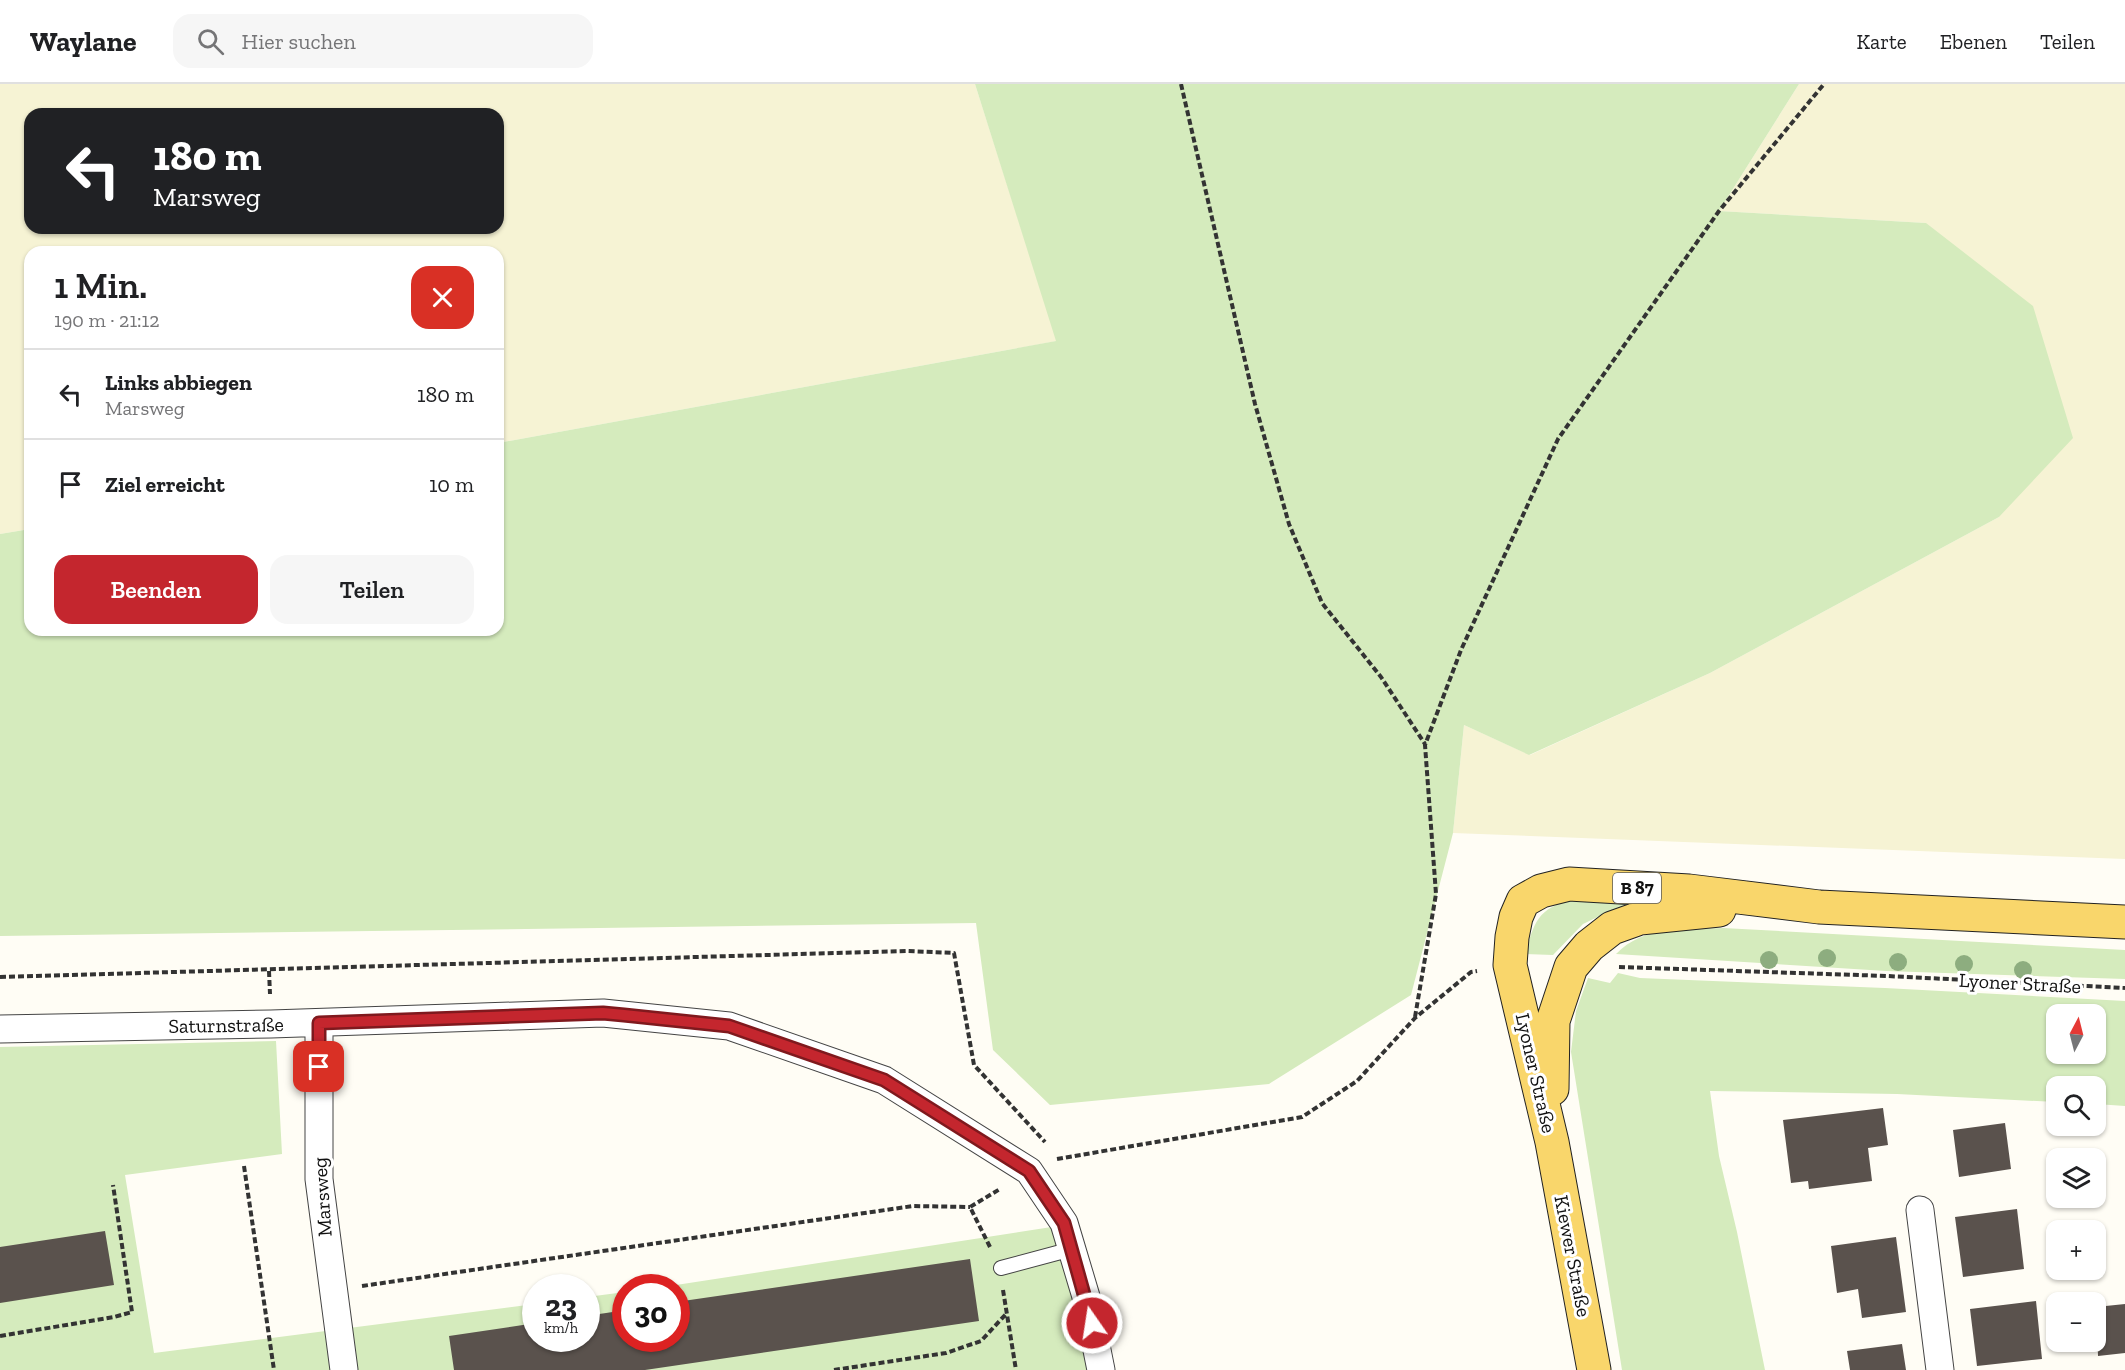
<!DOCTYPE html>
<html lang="de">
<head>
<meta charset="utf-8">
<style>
  body { margin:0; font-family:"Zilla Slab",serif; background:#f6f6f6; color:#202124; height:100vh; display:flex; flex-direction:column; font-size:22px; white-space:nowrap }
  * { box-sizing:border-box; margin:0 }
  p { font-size:20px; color:#757577 }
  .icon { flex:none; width:33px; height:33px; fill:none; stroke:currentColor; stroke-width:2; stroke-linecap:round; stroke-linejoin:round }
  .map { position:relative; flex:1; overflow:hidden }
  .sheet { position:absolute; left:24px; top:162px; width:480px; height:390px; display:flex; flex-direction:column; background:#fff; border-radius:18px; box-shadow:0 2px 4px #0004 }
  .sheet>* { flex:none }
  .banner { position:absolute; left:24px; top:24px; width:480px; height:126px; border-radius:18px; box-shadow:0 2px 4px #0004; background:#202124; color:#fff; overflow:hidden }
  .needle { width:39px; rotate:7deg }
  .buttons { position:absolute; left:2046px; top:920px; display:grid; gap:12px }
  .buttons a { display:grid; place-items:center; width:60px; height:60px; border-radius:12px; background:#fff; box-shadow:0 2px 4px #0004; font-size:30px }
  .speed { position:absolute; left:522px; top:1190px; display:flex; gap:12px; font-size:30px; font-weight:700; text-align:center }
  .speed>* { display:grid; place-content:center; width:78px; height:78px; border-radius:50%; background:#fff; box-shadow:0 2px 4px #0004; line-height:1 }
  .speed small { font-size:15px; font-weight:400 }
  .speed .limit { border:9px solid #d22; background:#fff; color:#111 }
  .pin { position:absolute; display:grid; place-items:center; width:51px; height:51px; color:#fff; margin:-26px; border-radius:12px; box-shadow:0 3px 9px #0006 }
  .me { position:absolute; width:66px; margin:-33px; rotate:347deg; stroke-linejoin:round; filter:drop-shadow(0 0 4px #0008) }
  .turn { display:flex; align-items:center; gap:21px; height:126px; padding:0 30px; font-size:27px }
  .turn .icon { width:78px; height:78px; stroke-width:2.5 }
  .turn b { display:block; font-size:42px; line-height:51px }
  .round { display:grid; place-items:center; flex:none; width:63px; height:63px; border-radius:18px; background:#f6f6f6 }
  .headline { display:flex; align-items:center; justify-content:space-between; height:102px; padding:0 30px }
  h1 { font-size:36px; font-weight:600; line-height:45px }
  .cta { display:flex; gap:12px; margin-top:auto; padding:12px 30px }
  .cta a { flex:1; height:69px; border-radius:18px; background:#c4262e; color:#fff; font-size:24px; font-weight:600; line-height:69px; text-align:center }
  .cta a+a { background:#f6f6f6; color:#202124 }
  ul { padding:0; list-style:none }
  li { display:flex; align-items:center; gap:18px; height:90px; padding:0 30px; border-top:2px solid #e0e0e0 }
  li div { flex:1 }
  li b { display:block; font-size:22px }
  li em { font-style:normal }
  header { display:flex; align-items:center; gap:36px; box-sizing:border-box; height:84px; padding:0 30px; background:#fff; border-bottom:2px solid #e0e0e0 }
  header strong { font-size:28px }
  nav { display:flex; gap:33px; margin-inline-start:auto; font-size:21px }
  .search { width:420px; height:54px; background:#f6f6f6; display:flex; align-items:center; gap:15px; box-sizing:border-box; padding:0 21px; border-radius:18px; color:#757577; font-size:22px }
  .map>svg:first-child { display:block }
  .farmland { fill:#f6f3d4; fill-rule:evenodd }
  .green { fill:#d5ebbd; fill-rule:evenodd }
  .building { fill:#5a524d }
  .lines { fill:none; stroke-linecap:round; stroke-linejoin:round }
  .lane-casing { stroke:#444; stroke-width:16 }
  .street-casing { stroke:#444; stroke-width:29 }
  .primary-casing { stroke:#222; stroke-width:35 }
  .path { stroke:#333; stroke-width:4; stroke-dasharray:6 3; stroke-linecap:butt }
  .lane { stroke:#fff; stroke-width:14 }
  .street { stroke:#fff; stroke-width:27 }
  .primary { stroke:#f9d66b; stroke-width:33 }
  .tree { fill:#8dad7f }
  .route-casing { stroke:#7f191e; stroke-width:15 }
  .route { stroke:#c4262e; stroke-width:10 }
  .labels { text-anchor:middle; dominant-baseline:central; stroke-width:6; stroke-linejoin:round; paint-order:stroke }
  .shield { fill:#fff; stroke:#585858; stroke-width:1.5 }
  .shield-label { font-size:18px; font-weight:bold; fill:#111 }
  .street-label { font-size:20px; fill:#111; stroke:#fff }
</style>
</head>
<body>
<header>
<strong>Waylane</strong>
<div class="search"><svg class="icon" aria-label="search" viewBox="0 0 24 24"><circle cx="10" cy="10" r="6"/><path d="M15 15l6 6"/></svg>Hier suchen</div>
<nav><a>Karte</a><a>Ebenen</a><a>Teilen</a></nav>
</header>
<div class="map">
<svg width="2125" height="1286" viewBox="0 0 2125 1286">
  <rect width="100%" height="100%" fill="#fffdf5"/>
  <path class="farmland" d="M0,0H975L1057,257L498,359V168H30V445L0,450ZM30,30H498V144H30Z
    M1799,0H2125V775L1453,749L1464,641L1530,671L1710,589L1999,433L1926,139L1719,127Z"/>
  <path class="green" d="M975,0H1799L1719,127L1926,139L2033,222L2073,354L1999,433L1710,589L1529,671L1464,641L1453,749L1411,911L1269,1000L1050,1021L993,966L976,839L0,852V450L30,445V546H498V359L1056,257Z
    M1580,813L1647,815L1610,827L1583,840L1553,871L1525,870C1536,831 1540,824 1580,813Z
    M1723,844L2125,866V895L1886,887L1616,870C1644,841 1685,845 1723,844Z
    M1618,889L1640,894L1885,904L2125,917V1022L2096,1020V1002H2056V1018L1897,1010L1710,1007L1719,1072L1737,1148L1765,1286H1622L1571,968L1576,927L1588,894L1610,899ZM2056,930H2096V969H2056Z
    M276,957L282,1070L125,1091L154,1269L535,1220L536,1254H586L587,1213L625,1208L626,1254H676V1203H663L1058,1142L1095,1286H0V963Z"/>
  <path class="building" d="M1883,1024L1888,1061L1868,1064L1872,1097L1809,1105L1808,1097L1791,1099L1783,1036Z
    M2005,1039L2011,1085L1959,1093L1953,1046Z
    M2017,1125L2024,1185L1963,1193L1955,1133Z
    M105,1147L114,1201L0,1219V1163Z
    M1896,1153L1906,1228L1862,1234L1858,1205L1837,1209L1831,1162Z
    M970,1175L979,1237L645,1286H454L449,1252L536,1239V1254H586V1232L626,1226V1254H676V1218Z
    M2036,1217L2042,1275L1977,1282L1970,1225Z
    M2125,1220V1269L2098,1272L2096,1223Z
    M1902,1260L1906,1286H1850L1847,1267Z"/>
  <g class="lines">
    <defs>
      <path id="lane" d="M1001,1184L1072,1165"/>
      <path id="street" d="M319,939V1095L344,1286
        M0,945L271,940L603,929L729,942L884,996L1029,1087L1064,1139L1087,1216L1101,1286
        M1920,1126L1940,1286"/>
      <path id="primary" d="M1552,1005L1553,937L1571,883L1589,862L1612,844L1640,834L1719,826
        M1594,1286L1552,1058L1510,881L1512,853L1516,833L1523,817L1541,807L1569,800L1689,807L1819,823L2125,838"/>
    </defs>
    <use href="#lane" class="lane-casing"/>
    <use href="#street" class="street-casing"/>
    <use href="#primary" class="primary-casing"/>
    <path class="path" d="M1181,0L1255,320L1289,440L1322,519L1381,593L1425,660
      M1619,883L1887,892L2125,904
      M269,887L270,910
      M0,893L906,867L954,869L974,981L1045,1058
      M1415,933L1436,810L1425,661L1461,566L1558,355L1719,127L1824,0
      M1057,1075L1302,1033L1357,997L1415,934L1471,888L1477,887
      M244,1082L274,1286
      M990,1163L970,1123L1000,1105
      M362,1202L913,1122L970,1123
      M1003,1206L1016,1286
      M0,1252L114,1233L132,1228L113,1101
      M834,1286L946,1269L981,1257L1006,1230"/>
    <use href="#lane" class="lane"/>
    <use href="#street" class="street"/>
    <use href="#primary" class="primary"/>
  </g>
  <g class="tree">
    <circle cx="1827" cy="874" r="9"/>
    <circle cx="1769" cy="876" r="9"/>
    <circle cx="1898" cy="878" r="9"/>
    <circle cx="1964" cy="880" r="9"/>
    <circle cx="2023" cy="886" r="9"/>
  </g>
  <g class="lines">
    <defs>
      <path id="route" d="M319,983V939L603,929L624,931L729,942L884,996L1029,1087L1064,1139L1092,1239"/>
    </defs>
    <use href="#route" class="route-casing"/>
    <use href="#route" class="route"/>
  </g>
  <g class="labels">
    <rect class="shield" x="1613" y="789" width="48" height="30" rx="4.5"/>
    <g class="shield-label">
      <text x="1637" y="804">B 87</text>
    </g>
    <g class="street-label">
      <text transform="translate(2020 899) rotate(3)">Lyoner Straße</text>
      <text transform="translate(226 941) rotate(-1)">Saturnstraße</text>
      <text transform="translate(1536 989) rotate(77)">Lyoner Straße</text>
      <text transform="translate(322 1113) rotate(-94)">Marsweg</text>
      <text transform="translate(1573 1172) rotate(79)">Kiewer Straße</text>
    </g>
  </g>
</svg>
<div class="buttons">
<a><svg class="needle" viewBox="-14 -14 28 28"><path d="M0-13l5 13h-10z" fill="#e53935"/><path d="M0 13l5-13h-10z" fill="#757577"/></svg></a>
<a><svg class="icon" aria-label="search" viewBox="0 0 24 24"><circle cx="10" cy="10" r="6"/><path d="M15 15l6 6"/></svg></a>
<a><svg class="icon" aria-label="layers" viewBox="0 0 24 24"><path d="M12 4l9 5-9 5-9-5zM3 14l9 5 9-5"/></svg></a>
<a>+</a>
<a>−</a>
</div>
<div class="speed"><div>23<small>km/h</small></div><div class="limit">30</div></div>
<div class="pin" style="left:319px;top:983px;background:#d93025"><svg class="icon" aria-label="arrive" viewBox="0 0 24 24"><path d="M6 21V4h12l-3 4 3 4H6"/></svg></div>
<svg class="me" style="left:1092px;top:1239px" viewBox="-20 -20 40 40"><circle r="17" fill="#c4262e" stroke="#fff" stroke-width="3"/><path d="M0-11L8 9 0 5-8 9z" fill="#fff"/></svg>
<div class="banner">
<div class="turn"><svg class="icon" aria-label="left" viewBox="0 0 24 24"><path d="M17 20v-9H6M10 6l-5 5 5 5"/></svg><div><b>180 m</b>Marsweg</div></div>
</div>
<section class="sheet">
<div class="headline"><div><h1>1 Min.</h1><p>190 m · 21:12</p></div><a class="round" style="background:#d93025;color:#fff"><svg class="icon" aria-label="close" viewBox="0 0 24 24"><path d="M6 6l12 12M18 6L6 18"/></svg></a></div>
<ul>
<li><svg class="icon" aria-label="left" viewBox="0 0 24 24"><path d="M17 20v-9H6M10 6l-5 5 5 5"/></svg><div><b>Links abbiegen</b><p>Marsweg</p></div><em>180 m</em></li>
<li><svg class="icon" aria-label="arrive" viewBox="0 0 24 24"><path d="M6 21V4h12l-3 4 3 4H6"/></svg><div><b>Ziel erreicht</b></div><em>10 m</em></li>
</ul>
<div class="cta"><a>Beenden</a><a>Teilen</a></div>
</section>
</div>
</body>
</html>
